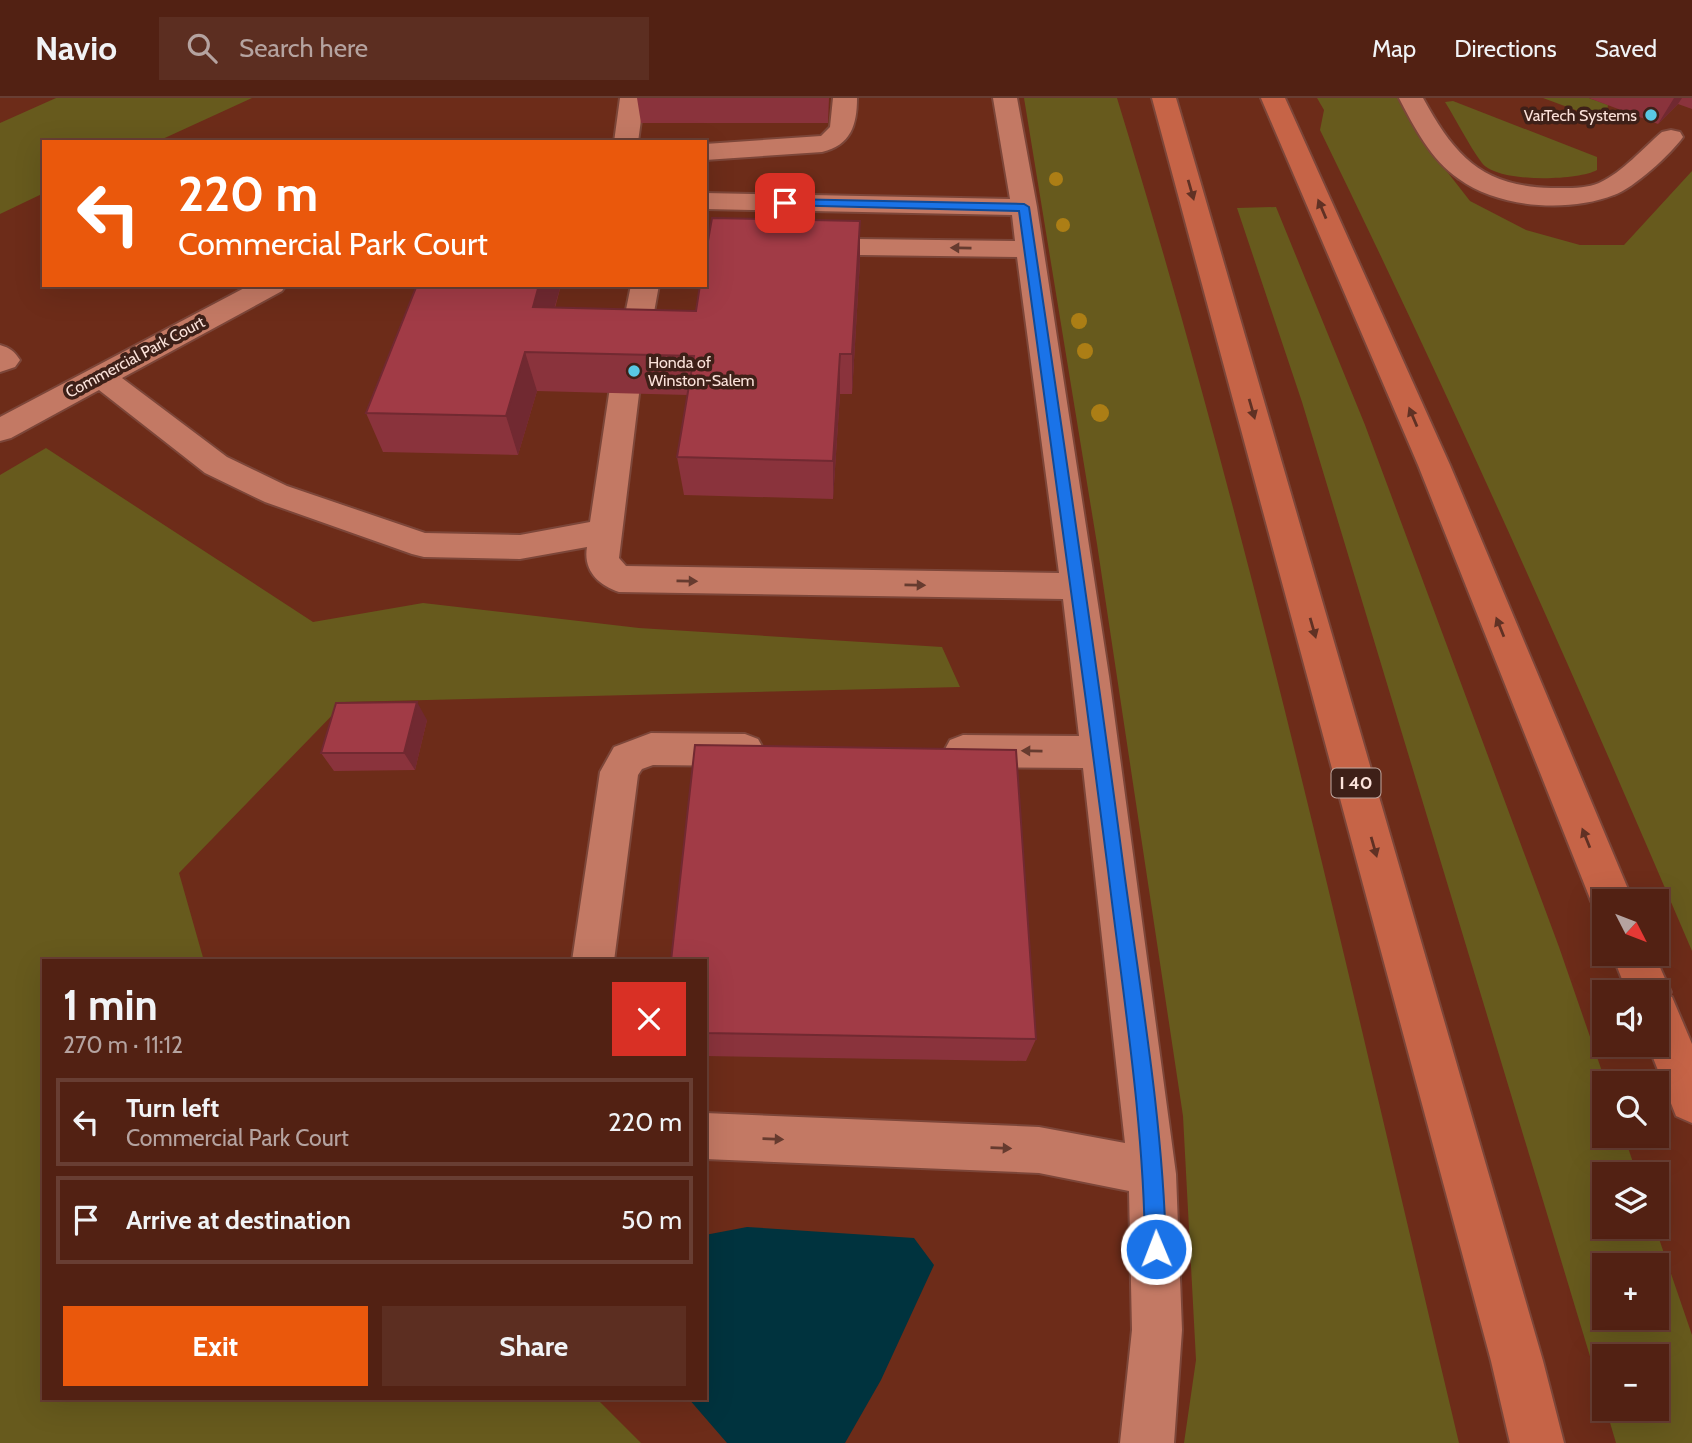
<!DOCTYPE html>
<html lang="en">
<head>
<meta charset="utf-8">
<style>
  body { margin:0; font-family:Cabin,sans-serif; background:#5c2e21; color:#f1f3f6; height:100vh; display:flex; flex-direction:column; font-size:26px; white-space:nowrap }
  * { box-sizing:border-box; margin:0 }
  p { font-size:23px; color:#b5a3a0 }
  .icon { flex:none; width:38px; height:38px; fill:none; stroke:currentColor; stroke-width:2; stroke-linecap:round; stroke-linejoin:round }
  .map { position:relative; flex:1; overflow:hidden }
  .side { position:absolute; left:42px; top:861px; width:665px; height:441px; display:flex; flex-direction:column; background:#522113; border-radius:0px; box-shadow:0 7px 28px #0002,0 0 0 2px #683e33 }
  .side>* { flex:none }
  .hud { position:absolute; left:42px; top:42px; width:665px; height:147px; border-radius:0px; box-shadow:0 7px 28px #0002,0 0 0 2px #683e33; background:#ea580c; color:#fff; overflow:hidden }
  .needle { width:46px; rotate:132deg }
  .fabs { position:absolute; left:1592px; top:791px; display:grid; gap:14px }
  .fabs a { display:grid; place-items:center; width:77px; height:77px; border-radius:0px; background:#522113; box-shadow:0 7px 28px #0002,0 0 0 2px #683e33; font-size:35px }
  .pin { position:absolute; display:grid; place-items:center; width:60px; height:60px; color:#fff; margin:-30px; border-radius:14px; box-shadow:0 4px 10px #0006 }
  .me { position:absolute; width:77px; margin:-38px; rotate:359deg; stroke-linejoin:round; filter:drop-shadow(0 0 5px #0008) }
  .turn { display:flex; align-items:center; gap:24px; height:147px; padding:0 21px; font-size:32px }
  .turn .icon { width:91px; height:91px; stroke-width:2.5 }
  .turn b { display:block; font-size:49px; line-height:60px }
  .round { display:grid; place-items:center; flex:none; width:74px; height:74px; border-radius:0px; background:#5c2e21 }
  .headline { display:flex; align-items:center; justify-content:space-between; height:119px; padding:0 21px }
  h1 { font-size:42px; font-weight:800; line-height:52px }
  .primary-button { display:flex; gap:14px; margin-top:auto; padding:14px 21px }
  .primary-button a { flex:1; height:80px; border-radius:0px; background:#ea580c; color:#fff; font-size:28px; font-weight:800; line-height:80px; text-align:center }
  .primary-button a+a { background:#5c2e21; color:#f1f3f6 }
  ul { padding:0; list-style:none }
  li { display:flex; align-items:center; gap:21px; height:88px; margin:0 14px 10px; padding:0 7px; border:4px solid #683e33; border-radius:0px }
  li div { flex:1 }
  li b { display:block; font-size:26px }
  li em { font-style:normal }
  header { display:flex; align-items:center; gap:42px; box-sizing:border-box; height:98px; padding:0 35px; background:#522113; border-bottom:2px solid #683e33 }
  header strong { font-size:33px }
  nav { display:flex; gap:38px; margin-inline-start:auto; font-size:24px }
  .search { width:490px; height:63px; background:#5c2e21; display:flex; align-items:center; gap:18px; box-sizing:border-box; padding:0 24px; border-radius:0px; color:#b5a3a0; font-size:26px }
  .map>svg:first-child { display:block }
  .green { fill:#675a1d; fill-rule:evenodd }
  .water { fill:#00333e }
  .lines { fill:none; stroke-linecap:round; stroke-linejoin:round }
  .minor-casing { stroke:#7c4639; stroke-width:4 }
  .highway-casing { stroke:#7c4639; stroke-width:4 }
  .minor { fill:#c37964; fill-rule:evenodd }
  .highway { fill:#c66447; fill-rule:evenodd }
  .tree { fill:#ac7e15 }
  .wall { fill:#8a333c }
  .shaded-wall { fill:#712931 }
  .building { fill:#a13b46; stroke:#712931; stroke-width:2 }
  .oneway { fill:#603124 }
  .oneway2 { fill:#663b2f }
  .route { fill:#1a73e8; stroke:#114b97; stroke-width:2 }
  .poi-dot { fill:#59c8e4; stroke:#3e2018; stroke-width:2.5 }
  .labels { text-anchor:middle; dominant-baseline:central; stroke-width:7; stroke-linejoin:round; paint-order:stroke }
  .far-poi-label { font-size:16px; fill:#fbe2da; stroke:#3e2018; text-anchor:end }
  .far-street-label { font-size:16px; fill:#fbe2da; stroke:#3e2018 }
  .shield { fill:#3e2018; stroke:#c2a8a0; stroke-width:2 }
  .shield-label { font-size:18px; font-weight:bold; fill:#fbe2da }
</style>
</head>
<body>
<header>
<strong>Navio</strong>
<div class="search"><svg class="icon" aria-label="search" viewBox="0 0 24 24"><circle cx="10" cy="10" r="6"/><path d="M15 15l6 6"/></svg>Search here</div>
<nav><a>Map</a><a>Directions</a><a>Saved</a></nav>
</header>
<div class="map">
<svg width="1692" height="1345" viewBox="0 0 1692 1345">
  <rect width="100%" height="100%" fill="#6d2c19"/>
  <path class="green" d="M56,0H252L156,44H44V95L0,116V25Z
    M1024,0H1117C1253,442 1352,895 1459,1345H1184L1196,1262L1183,1018L1097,446Z
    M1317,0H1399L1420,39L1470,103L1526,132L1580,147H1624L1692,73V853C1574,576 1452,302 1320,32L1324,12Z
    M1543,0H1589L1608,7L1605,23Z
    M1453,3L1597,59V72C1577,83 1497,85 1482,65C1468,46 1457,23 1445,4Z
    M1276,109L1365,327L1559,849L1606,985L1605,1038H1624L1637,1076H1605V1129H1655L1692,1237V1345H1616L1606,1311H1657V1258H1605V1308L1302,304L1237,110ZM1657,1167V1220H1605V1167Z
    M46,350L313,524L423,505L639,530L942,549L960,589L345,604L179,775L204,863H44V1300H596L641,1345H0V377Z"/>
  <path class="water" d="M747,1129L914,1140L934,1167L881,1282L845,1345H727L688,1300H705V1137Z"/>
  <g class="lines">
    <defs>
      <path id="minor" d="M620,0H644L638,44H614Z
        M833,0H857C857,27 851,47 822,54L705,62V46L821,38L830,29Z
        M993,0H1017L1037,109L1109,578L1176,1076L1182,1232L1174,1345H1120L1132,1232L1129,1093L1039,1075L705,1061V1015L1039,1029L1125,1045L1083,670L963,669L950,664L944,653L950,642L963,637L1079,638L1063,501L619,494C598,487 583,472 587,449L520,461L424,459L412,456L265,404L205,375L99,292L11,340L0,343V319L250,187H286L282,193L122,280L227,359L287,388L425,435L520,437L590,424L609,296L631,187H659L639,296L619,460L626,468L1059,475L1017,159L705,155V139L1015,143L1012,117L705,111V95L1010,101Z
        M1399,0H1423C1455,58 1481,88 1551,90C1566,90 1585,91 1599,85C1623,74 1643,50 1662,34L1671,32L1680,34L1683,39C1671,56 1634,90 1614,97C1568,115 1499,110 1459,81C1431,62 1414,29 1399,0Z
        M0,247C10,250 14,253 20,262L15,269L0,274Z
        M651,635L745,636L758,641L764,652L758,663L745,668L653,667L642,671L638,677L614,863H572L600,674L614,649Z"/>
      <path id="highway" d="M1152,0H1176L1543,1263L1564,1345H1510L1491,1263Z
        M1261,0H1285L1450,367L1633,803H1605V819L1597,816L1591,803L1418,367Z
        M1612,856H1654L1671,894L1669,898L1672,899L1692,946V1025L1676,1018L1648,947H1657V894H1627Z"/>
    </defs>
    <use href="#minor" class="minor-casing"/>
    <use href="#highway" class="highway-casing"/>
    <use href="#minor" class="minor"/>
    <use href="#highway" class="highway"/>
  </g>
  <g class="tree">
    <circle cx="1056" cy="81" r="7"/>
    <circle cx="1063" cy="127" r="7"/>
    <circle cx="1079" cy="223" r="8"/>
    <circle cx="1085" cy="253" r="8"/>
    <circle cx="1100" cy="315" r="9"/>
  </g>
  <path class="wall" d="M637,0H829L828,25H641Z
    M1589,0H1692V11L1678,6L1658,26Z
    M860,123V163L852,296H840L833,401L684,397L677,359L688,297L537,293L518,357L383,354L366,315L561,187L555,210L696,213Z
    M427,622L415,672L334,673L321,655Z
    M705,863L1036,941L1026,963L705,958Z"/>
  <path class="shaded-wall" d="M1674,0H1682L1678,6L1658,26Z
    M860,123V163L852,296V256Z
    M539,187H561L543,249L533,209Z
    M525,254L537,293L518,357L506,318Z
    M840,256V296L833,401V363Z
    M417,604L427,622L415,672L404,655Z"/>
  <path class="building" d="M712,120L860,123L852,256H840L833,363L677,359L694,258L525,254L506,318L366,315L417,187H539L533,209L696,213L700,187H705V160Z
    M417,604L404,655H321L336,605Z
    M695,647L1016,652L1036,941L705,935V863H671Z"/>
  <defs><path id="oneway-solid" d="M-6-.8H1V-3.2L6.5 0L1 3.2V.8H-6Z" transform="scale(1.75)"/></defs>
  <g class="oneway">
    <use href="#oneway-solid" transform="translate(1191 92) rotate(74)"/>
    <use href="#oneway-solid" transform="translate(1322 111) rotate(-113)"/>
    <use href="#oneway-solid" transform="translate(1252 311) rotate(74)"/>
    <use href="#oneway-solid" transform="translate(1413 319) rotate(-113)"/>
    <use href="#oneway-solid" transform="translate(1500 529) rotate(-112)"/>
    <use href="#oneway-solid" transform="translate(1313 530) rotate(74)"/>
    <use href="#oneway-solid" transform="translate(1586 740) rotate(-112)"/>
    <use href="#oneway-solid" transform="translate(1374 749) rotate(74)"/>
  </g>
  <g class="oneway2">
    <use href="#oneway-solid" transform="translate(961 150) rotate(-179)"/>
    <use href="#oneway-solid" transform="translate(687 483) rotate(1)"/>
    <use href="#oneway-solid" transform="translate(915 487) rotate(1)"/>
    <use href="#oneway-solid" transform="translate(1032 653) rotate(-179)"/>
    <use href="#oneway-solid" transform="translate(773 1041) rotate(2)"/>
    <use href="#oneway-solid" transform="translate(1001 1050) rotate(2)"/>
  </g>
  <path class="route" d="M785,101L1024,106L1029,109C1062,330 1095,551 1124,773C1141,898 1163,1024 1166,1151L1163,1158L1156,1161L1148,1158L1145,1151C1144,1024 1123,898 1108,772C1080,552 1049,332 1019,113L781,107L779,105Z"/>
  <g class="poi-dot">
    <circle cx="1651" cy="17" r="7"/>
    <circle cx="634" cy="273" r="7"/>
  </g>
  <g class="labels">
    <g class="far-poi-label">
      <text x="1637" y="17">VarTech Systems</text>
      <text x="648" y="264" text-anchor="start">Honda of<tspan x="648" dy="18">Winston-Salem</tspan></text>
    </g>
    <g class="far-street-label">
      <text transform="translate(135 259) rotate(-28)">Commercial Park Court</text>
    </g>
    <rect class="shield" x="1331.5" y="670.5" width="49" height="29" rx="5"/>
    <g class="shield-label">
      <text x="1356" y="685">I 40</text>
    </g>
  </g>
</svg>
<div class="fabs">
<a><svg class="needle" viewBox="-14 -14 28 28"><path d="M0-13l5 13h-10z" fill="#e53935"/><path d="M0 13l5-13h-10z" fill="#b5a3a0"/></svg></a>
<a><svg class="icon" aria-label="sound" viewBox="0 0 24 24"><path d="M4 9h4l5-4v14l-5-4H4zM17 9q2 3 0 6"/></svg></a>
<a><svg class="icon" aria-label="search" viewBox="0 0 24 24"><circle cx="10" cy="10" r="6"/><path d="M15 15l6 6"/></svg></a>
<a><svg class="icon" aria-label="layers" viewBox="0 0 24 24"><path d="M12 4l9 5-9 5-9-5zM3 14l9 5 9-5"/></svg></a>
<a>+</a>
<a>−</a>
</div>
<div class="pin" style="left:785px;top:105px;background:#d93025"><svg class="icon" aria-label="arrive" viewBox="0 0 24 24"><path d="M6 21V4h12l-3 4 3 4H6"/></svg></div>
<svg class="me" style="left:1156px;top:1151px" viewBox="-20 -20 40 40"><circle r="17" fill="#1a73e8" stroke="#fff" stroke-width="3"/><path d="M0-11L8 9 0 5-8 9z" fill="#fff"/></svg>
<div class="hud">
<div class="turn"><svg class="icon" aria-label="left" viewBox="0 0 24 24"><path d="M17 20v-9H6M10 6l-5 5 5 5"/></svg><div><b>220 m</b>Commercial Park Court</div></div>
</div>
<section class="side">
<div class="headline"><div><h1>1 min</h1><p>270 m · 11:12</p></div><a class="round" style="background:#d93025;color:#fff"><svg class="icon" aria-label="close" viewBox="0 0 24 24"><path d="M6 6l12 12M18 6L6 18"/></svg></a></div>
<ul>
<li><svg class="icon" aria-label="left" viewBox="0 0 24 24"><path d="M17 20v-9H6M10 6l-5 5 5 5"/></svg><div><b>Turn left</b><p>Commercial Park Court</p></div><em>220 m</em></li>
<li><svg class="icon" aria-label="arrive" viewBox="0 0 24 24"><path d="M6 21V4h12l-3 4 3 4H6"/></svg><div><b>Arrive at destination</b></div><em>50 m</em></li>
</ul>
<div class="primary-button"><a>Exit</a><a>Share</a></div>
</section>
</div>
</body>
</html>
